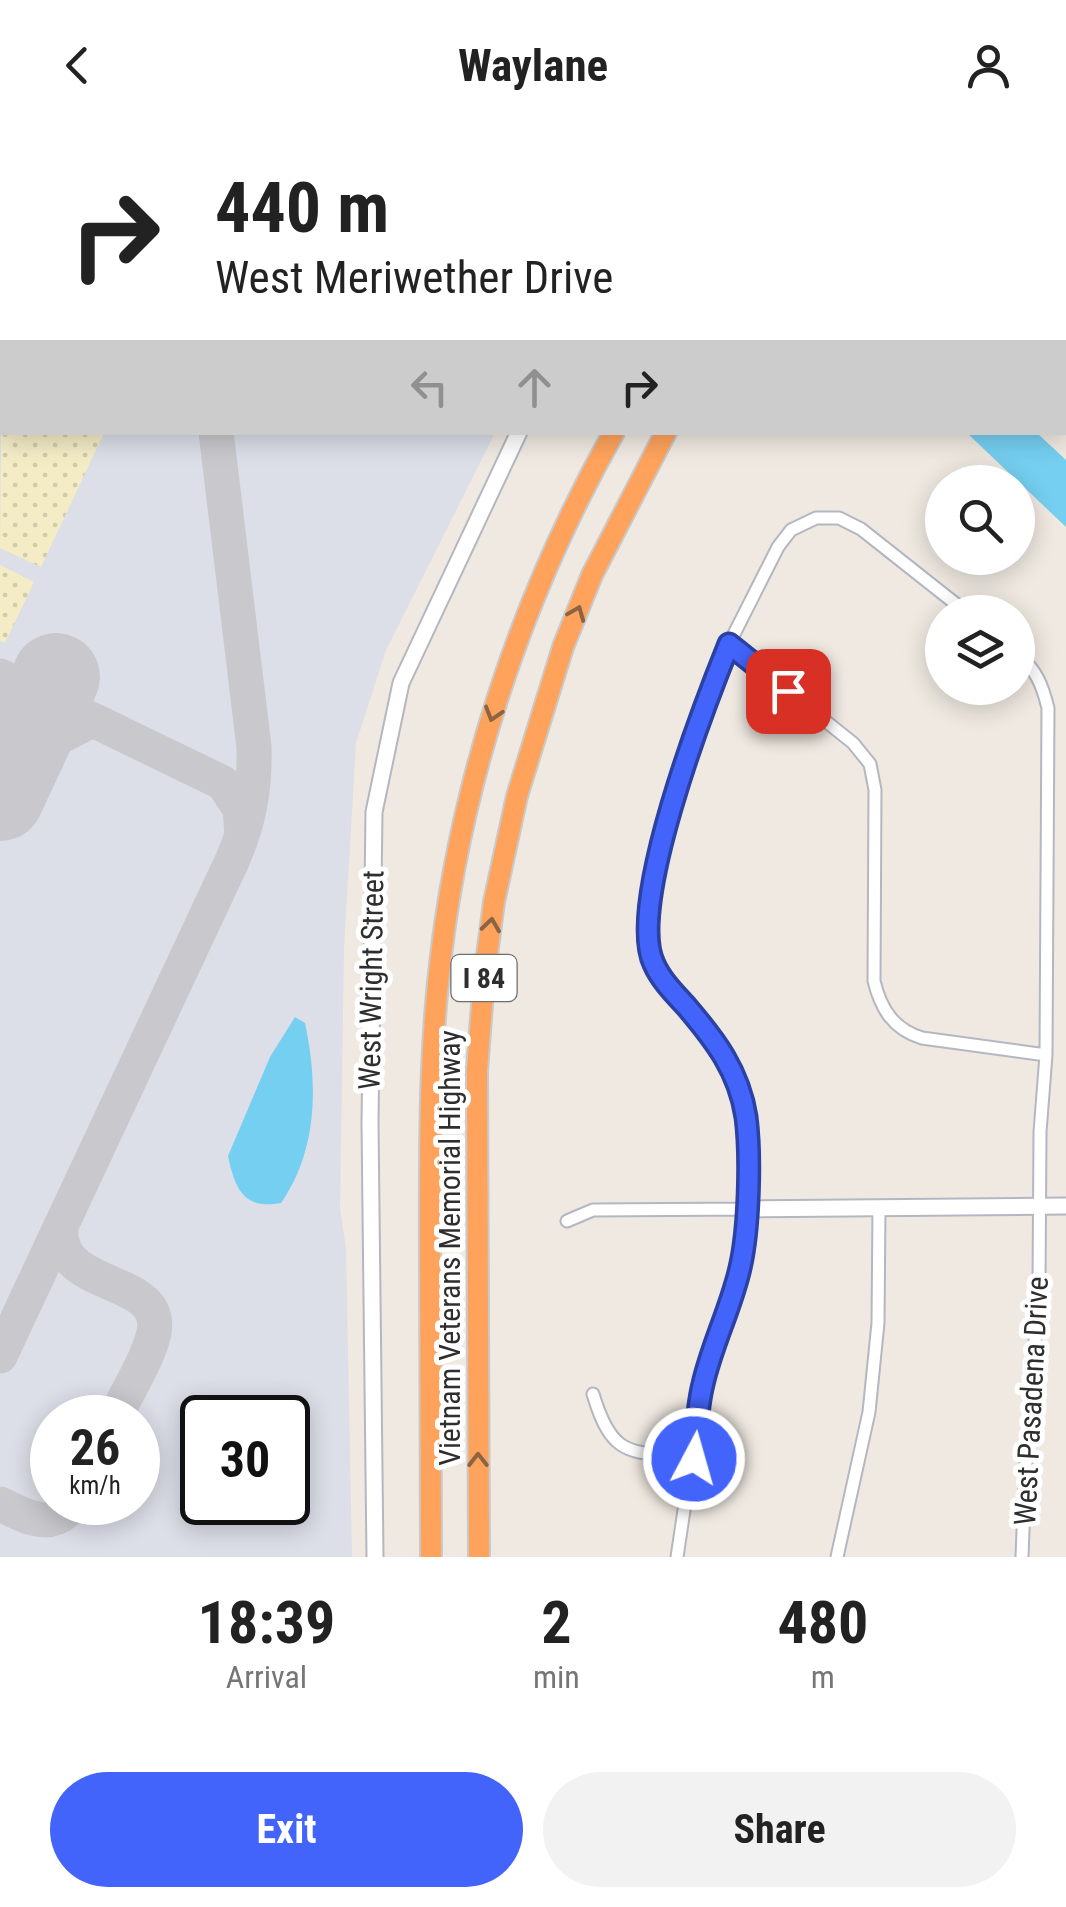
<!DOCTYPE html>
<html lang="en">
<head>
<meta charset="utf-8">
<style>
  body { margin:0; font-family:"Roboto Condensed",sans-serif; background:#f2f2f2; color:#222; height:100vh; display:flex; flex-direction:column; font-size:38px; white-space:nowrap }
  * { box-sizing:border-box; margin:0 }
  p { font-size:32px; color:#767676 }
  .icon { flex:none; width:55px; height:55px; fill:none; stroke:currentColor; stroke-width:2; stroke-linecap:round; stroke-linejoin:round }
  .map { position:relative; height:1427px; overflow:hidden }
  .panel { display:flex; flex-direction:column; background:#fff; flex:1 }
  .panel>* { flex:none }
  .hud { position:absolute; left:0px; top:0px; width:1068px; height:305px; box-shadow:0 5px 25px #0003; background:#fff; color:#222; overflow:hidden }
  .controls { position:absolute; left:925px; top:335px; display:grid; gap:20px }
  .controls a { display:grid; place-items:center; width:110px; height:110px; border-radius:50%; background:#fff; box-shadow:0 5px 25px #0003; font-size:50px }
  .speed { position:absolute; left:30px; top:1265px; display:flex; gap:20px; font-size:50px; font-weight:700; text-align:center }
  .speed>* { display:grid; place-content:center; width:130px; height:130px; border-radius:50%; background:#fff; box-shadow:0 5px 25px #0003; line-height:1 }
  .speed small { font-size:25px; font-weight:400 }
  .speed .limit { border:5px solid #111; border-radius:15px; background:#fff; color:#111 }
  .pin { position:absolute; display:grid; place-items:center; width:85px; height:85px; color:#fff; margin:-42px; border-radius:20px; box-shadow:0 5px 15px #0006 }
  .me { position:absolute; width:110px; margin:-55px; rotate:6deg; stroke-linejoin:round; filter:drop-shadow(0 0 8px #0008) }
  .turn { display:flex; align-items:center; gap:35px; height:210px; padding:0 50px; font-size:45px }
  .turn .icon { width:130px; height:130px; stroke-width:2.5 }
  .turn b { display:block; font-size:70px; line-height:85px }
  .lanes { display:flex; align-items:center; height:95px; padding:0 50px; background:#0003; justify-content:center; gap:50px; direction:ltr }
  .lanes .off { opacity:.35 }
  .eta { display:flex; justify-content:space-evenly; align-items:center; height:170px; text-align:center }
  .eta b { font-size:60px; font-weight:700; line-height:70px }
  .action { display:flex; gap:20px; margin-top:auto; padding:20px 50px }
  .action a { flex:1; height:115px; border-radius:60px; background:#4264fb; color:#fff; font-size:40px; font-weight:700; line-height:115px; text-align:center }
  .action a+a { background:#f2f2f2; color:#222 }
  header { display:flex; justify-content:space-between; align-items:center; height:130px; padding:0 50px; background:#fff; font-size:45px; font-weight:700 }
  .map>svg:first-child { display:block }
  .airport { fill:#dcdee8; fill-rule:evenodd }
  .sand { fill:url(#sand-dots) }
  .water { fill:#75cff0 }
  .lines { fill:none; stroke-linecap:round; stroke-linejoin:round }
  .taxiway { stroke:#c9c8cc; stroke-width:35 }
  .runway { stroke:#c9c8cc; stroke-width:88 }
  .minor-casing { stroke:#b4b7c1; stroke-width:15 }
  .tertiary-casing { stroke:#b4b7c1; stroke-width:19 }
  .motorway-casing { stroke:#c9c9c9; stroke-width:24 }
  .minor { stroke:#fff; stroke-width:11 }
  .tertiary { stroke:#fff; stroke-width:15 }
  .motorway { stroke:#ffa35c; stroke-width:20 }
  .oneway { stroke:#8c6343 }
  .route-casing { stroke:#2b41a3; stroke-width:25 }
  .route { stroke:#4264fb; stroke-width:18 }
  .labels { text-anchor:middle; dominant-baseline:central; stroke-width:10; stroke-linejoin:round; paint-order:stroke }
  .shield { fill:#fff; stroke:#6d6d6d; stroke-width:2.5 }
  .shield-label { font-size:28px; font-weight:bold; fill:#2e2e2e }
  .street-label { font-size:30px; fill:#2e2e2e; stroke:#fff }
</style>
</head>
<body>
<header><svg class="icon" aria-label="back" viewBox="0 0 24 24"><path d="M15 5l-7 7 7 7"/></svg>Waylane<svg class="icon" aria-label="person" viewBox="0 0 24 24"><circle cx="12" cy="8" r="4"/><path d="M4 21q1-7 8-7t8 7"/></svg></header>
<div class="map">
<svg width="1066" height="1427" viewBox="0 0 1066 1427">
  <defs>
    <pattern id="sand-dots" width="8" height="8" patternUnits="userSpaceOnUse" patternTransform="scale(2.5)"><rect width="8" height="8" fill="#f3ecc5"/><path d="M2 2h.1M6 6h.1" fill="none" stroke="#d1cbaa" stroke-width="1.8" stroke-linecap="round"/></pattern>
  </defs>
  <rect width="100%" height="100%" fill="#efe9e1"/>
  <path class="airport" d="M0,0L630,2H2V302L495,303L386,520L356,613L344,818L340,1079L346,1118L352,1427H0ZM52,1288H138V1372H52ZM202,1288H288V1372H202Z"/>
  <path class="sand" d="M0,0H89L2,2L0,187Z
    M2,219V302L104,303L41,437L0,418Z
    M0,435L34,452L5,513L0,511Z"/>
  <path class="water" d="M967,303H1037L1066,330V397Z
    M295,887L305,893C318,954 318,1020 281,1073C244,1080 235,1059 228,1026L270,927Z"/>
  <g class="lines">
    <path class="taxiway" d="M152,0L153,2
      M0,546L101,594
      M18,629L86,593L95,591L223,653L240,679L242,704
      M61,1095C54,1164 164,1143 154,1202C149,1228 126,1263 115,1288
      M0,1226L232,731C249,693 255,659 254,617L216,302
      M0,1374C28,1387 52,1403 75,1372"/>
    <path class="runway" d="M0,667L56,547"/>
    <defs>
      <path id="minor" d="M1065,113H1066
        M729,514L853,613L870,634L875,660L874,851C881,879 893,899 922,908L1046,925
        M1018,524C1036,540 1042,554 1048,578L1046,925L1040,1002L1039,1157L1025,1347L1022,1427
        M567,1091L593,1080L747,1079
        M593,1264C613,1331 631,1320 694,1329
        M677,1427L703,1253L741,1136L747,1079L746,988L738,952L718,912L662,849L647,812L646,790L672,673L706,570L729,514L778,417L791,400L816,388H839L861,399L966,482
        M837,1427L869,1282L878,1193L879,1078"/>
      <path id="tertiary" d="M660,2L661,0
        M747,1079L1066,1076
        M375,1427L370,993L374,682L401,553L519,302"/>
      <path id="motorway" d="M769,2L770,0
        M808,2L810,0
        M861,2L863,0
        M905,2L907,0
        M431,1427C431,1324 430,1220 430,1117C430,1029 429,941 438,853C457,660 519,471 614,302
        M479,1427L477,941L484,848L494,772L517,666L563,517L592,445L666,302"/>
    </defs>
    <use href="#minor" class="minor-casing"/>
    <use href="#tertiary" class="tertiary-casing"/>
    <use href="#motorway" class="motorway-casing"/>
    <use href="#minor" class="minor"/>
    <use href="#tertiary" class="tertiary"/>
    <use href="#motorway" class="motorway"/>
  </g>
  <defs><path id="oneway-chevron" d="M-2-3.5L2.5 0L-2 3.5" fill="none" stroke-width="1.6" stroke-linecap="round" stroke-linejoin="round" transform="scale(2.5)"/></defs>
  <g class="oneway">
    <use href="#oneway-chevron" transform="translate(577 483) rotate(-68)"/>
    <use href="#oneway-chevron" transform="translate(493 584) rotate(107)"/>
    <use href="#oneway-chevron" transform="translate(491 795) rotate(-82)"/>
    <use href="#oneway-chevron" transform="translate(478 1330) rotate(-90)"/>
  </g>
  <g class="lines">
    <defs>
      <path id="route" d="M694,1329C696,1304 697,1278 703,1254C712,1214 731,1178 740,1138C749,1100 751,1026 746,987C739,941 715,910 686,876C674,863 661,850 654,834C626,777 704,576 729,514L788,561"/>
    </defs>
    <use href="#route" class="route-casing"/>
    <use href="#route" class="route"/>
  </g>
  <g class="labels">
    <rect class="shield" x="451.5" y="825" width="65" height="46" rx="8"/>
    <g class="shield-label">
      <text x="484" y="848">I 84</text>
    </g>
    <g class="street-label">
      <text transform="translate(371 850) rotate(-89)">West Wright Street</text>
      <text transform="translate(449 1118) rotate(-90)">Vietnam Veterans Memorial Highway</text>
      <text transform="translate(1031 1271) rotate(-87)">West Pasadena Drive</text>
    </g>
  </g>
</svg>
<div class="controls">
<a><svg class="icon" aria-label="search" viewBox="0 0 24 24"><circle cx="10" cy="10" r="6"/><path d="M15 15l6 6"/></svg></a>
<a><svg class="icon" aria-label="layers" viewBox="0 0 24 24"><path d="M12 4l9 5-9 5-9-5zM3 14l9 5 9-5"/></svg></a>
</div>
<div class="speed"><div>26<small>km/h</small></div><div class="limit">30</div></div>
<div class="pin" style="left:788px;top:561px;background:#d93025"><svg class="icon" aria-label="arrive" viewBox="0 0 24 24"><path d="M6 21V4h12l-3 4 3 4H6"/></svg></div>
<svg class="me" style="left:694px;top:1329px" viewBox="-20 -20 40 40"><circle r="17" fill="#4264fb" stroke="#fff" stroke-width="3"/><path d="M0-11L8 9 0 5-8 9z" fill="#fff"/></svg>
<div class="hud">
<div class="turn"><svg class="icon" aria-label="right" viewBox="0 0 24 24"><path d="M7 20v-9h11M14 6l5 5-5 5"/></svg><div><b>440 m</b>West Meriwether Drive</div></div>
<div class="lanes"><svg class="icon off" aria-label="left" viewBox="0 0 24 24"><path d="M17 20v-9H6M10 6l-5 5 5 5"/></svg><svg class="icon off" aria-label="ahead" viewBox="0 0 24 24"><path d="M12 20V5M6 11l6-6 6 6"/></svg><svg class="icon" aria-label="right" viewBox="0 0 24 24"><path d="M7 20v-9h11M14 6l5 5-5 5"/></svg></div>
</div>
</div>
<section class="panel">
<div class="eta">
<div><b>18:39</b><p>Arrival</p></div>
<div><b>2</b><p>min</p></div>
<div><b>480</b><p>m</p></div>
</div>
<div class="action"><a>Exit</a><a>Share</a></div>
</section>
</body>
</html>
